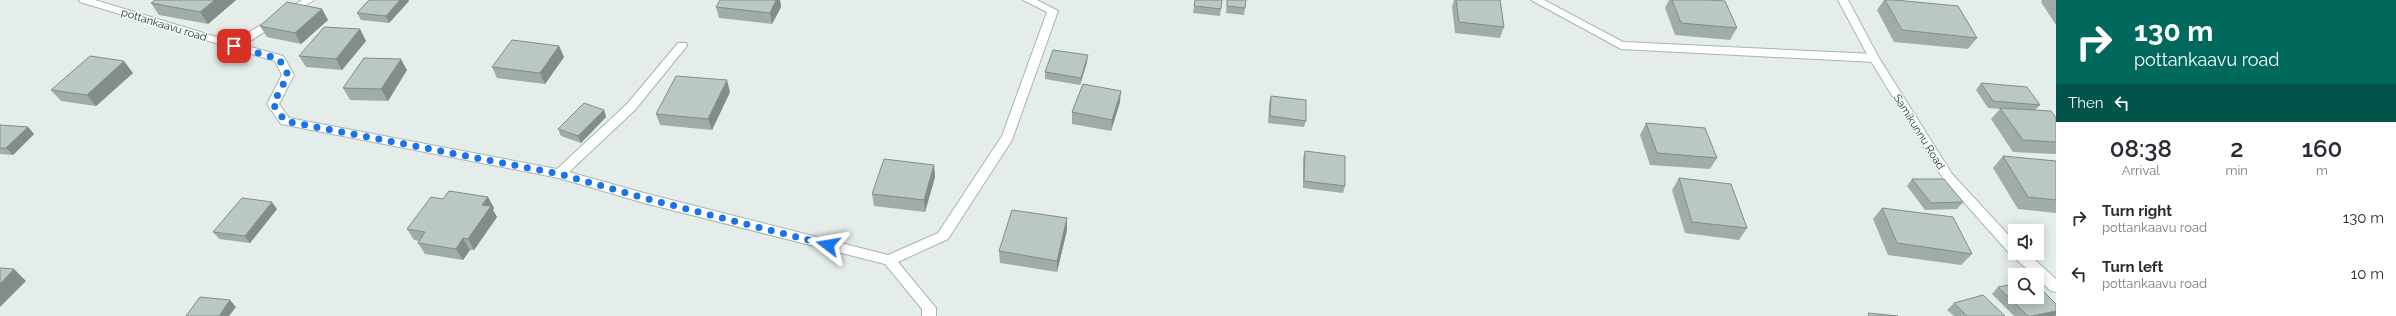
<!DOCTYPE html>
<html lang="en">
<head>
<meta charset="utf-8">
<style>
  body { margin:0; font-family:Raleway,sans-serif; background:#f2f2f3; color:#2b2b33; height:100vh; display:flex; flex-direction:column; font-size:15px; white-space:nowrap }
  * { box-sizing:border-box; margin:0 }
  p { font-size:13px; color:#7c7c81 }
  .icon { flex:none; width:22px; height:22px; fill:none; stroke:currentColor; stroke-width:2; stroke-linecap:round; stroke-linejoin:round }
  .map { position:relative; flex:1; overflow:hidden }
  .side { display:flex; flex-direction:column; background:#fff; width:340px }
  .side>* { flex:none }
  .top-card { background:#00695c; color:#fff; overflow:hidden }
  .tools { position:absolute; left:2008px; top:224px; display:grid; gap:8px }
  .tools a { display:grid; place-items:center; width:36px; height:36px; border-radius:0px; background:#fff; box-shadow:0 2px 10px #0003; font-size:20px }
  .pin { position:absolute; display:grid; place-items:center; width:34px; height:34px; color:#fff; margin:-17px; border-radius:8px; box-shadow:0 2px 6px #0006 }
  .me { position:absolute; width:44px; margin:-22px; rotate:284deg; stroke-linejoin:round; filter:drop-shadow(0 0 3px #0008) }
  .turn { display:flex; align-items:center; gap:14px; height:84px; padding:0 12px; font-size:18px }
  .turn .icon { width:52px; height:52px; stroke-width:2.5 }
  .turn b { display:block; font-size:28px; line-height:34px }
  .then { display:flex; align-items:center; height:38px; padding:0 12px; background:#0003; gap:8px; font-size:15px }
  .eta { display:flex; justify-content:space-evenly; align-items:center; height:68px; text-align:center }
  .eta b { font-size:24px; font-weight:600; line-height:28px }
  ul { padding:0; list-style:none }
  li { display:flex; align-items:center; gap:12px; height:56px; padding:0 12px }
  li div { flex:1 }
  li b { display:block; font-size:15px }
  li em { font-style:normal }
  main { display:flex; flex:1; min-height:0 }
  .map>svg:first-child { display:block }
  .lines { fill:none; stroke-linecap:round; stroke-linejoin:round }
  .minor-casing { stroke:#a7b5b2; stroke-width:2 }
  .secondary-casing { stroke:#a3b8b3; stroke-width:2 }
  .minor { fill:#fff; fill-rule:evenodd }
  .secondary { fill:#fff; fill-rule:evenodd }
  .wall { fill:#a0aca8 }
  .shaded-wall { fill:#828c88 }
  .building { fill:#bac8c3; stroke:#828c88 }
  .route { stroke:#1a73e8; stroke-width:7; stroke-dasharray:0 12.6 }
  .labels { text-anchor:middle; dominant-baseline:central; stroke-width:3; stroke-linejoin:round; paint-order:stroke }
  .street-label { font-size:11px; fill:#243e3a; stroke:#f5faf8 }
</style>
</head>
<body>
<main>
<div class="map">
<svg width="2056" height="316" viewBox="0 0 2056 316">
  <rect width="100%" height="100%" fill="#e4edea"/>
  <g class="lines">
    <defs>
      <path id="minor" d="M79,0H95L233,42L302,0H314L244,45L283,56L285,59L294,75L279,104L289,118L557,169L627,104L678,43H686L687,45L686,47L635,110L569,172L644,193L888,255L938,233L1002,136L1047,12L1023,0H1037L1058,11L1012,140L948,239L898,262L936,308V316H922V309L885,264L644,203L559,178L281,124L267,104L282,75L275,61L80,2Z
        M1531,0H1544L1623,42L1874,54L1879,58L1874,62L1621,49Z"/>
      <path id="secondary" d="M1838,0H1848L1879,58L1952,174L2015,242V253H2027L2056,279V292L2051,291L2037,278V275H2034L2010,254L1944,180L1869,58Z"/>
    </defs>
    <use href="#minor" class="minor-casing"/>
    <use href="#secondary" class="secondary-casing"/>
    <use href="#minor" class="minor"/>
    <use href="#secondary" class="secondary"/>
  </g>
  <path class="wall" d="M236,0L208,24L159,15L151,3Z
    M369,0H408L409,1L389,23L361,20L357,13Z
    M720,0H780L781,7L772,24L719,18L716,7Z
    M1195,0H1222L1220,16L1193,13Z
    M1227,0L1245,8L1244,15L1226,13Z
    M1454,0H1500L1504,27L1500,38L1455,33L1452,7Z
    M1669,0H1708L1737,28L1730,40L1675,35L1665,8Z
    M1884,0H1895L1977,38L1968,49L1894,42L1877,10Z
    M2042,0H2056V25L2041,2Z
    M322,9L328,20L301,44L267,37L260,26Z
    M360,29L366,41L342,70L306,67L299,56Z
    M559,46L564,57L545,84L497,78L492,67Z
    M1087,62L1080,85L1045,79V72Z
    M407,70L388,101L350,100L343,88Z
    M133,73L96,106L61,101L51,90Z
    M1981,83L2040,105L2035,110L2056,118V154L2013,152L1991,119L2000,109L1988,108L1976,90Z
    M730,92L712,130L660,125L656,114Z
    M1271,96L1306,121L1304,127L1268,123L1269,103Z
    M1120,102L1111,131L1072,124V112Z
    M604,110L606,117L581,143L561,136L558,129Z
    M1646,123L1717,158L1710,169L1650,165L1640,135Z
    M0,125L28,127L34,134L13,155L0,154Z
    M1305,151L1345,186L1343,193L1303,188V158Z
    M2003,156L2056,161V213L2018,209L1993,168Z
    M934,165L935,177L925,212L874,206L872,194Z
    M1679,178L1747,228L1739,240L1685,233L1672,190Z
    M1912,179L1963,202L1957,209L1925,210L1907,186Z
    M488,197L494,208L493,210L497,217L474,250H470L463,260L425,254L418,243L419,241L414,240L407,229L443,199Z
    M1882,208L1972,254L1961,265L1888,255L1873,219Z
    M277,209L250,243L219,239L213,232Z
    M1067,218V230L1057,272L1000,263L999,251Z
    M1998,287L2056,315L2055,316H2014L1992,294Z
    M1954,303L2005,316H1954L1947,310Z"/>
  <path class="shaded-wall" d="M215,0H236L208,24L200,12Z
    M400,0H408L409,1L389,23L386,16Z
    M776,0H780L781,7L772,24L770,13Z
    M322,9L328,20L301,44L295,33Z
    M360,29L366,41L342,70L336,59Z
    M559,46L564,57L545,84L540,73Z
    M1088,55L1087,62L1080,85L1081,78Z
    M401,59L407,70L388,101L381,89Z
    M124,61L133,73L96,106L87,95Z
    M727,80L730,92L712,130L708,119Z
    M1121,91L1120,102L1111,131L1112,120Z
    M604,110L606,117L581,143L578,136Z
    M28,127L34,134L13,155L6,148Z
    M934,165L935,177L925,212L924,200Z
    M488,197L494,208L493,210L497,217L474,250L468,239L482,205Z
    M272,202L277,209L250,243L245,236Z
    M1067,218V230L1057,272V261Z
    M463,238L470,250L463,260L456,249Z
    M14,269L26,281L0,307V284Z
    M230,300L236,307L229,316H219Z
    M2056,311V315L2055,316H2032Z"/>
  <path class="building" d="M155,0H215L200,12L151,3Z
    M369,0H400L386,16L357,13Z
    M720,0H776L770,13L716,7Z
    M1195,0H1222L1221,9L1194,6Z
    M1227,0H1246L1245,8L1227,6Z
    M1456,0H1500L1504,27L1459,22Z
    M1672,0H1708L1725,1L1737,28L1681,23Z
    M1885,0H1895L1958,6L1977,38L1902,30Z
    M287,2L322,9L295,33L260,26Z
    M324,27L360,29L336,59L299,56Z
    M512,40L559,46L540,73L492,67Z
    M1053,50L1088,55L1081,78L1045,72Z
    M90,56L124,61L87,95L51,90Z
    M364,58L401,59L381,89L343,88Z
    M676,76L727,80L708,119L656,114Z
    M1981,83L2027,87L2040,105L1993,101Z
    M1083,84L1121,91L1112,120L1072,112Z
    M1271,96L1306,100V121L1270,116Z
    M584,103L604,110L578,136L558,129Z
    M2000,108L2051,111L2056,118V142L2023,140Z
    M1646,123L1705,128L1717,158L1657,153Z
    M0,125L28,127L6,148H0Z
    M1305,151L1345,156V186L1304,181Z
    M2003,156L2056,161V200L2028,197Z
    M884,159L934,165L924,200L872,194Z
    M1679,178L1731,184L1747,228L1692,222Z
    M1912,179H1944L1963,202L1931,203Z
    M449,191L488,197L482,205L491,206L468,239L463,238L456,249L418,243L425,232L407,229L431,197L443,199Z
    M242,198L272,202L245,236L213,232Z
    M1882,208L1953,217L1972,254L1897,243Z
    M1012,210L1067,218L1057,261L999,251Z
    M0,268L14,269L0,284Z
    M2015,284V297H2037V285L2056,304V311L2032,316H2028L1998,287Z
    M1983,295L2005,316H1967L1954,303Z
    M200,297L230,300L219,316H186Z
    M1868,313L1898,316H1869Z"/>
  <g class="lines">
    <path class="route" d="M234,46L279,59L288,75L273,104L285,121L560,174L644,198L828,245"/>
  </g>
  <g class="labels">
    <g class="street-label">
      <text transform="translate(164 25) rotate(17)">pottankaavu road</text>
      <text transform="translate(1919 132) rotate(58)">Samikunnu Road</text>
    </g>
  </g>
</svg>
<div class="tools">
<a><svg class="icon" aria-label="sound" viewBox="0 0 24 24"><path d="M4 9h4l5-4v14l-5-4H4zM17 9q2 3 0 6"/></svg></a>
<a><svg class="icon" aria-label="search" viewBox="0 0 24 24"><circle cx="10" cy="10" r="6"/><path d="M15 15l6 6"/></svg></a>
</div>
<div class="pin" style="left:234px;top:46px;background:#d93025"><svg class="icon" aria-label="arrive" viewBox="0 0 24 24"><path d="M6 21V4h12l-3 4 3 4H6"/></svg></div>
<svg class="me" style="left:828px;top:245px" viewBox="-20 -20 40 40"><path d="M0-17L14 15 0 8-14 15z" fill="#1a73e8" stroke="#fff" stroke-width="4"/></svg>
</div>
<section class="side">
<div class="top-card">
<div class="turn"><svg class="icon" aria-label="right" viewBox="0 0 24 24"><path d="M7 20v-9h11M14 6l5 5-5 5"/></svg><div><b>130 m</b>pottankaavu road</div></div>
<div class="then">Then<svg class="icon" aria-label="left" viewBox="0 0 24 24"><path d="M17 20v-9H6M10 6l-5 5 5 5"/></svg></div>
</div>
<div class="eta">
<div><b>08:38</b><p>Arrival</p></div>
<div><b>2</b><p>min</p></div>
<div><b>160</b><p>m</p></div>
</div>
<ul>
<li><svg class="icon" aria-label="right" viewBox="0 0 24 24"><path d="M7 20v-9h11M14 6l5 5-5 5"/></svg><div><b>Turn right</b><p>pottankaavu road</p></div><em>130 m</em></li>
<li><svg class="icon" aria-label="left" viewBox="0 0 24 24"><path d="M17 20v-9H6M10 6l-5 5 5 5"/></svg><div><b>Turn left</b><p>pottankaavu road</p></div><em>10 m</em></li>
</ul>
</section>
</main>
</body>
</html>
